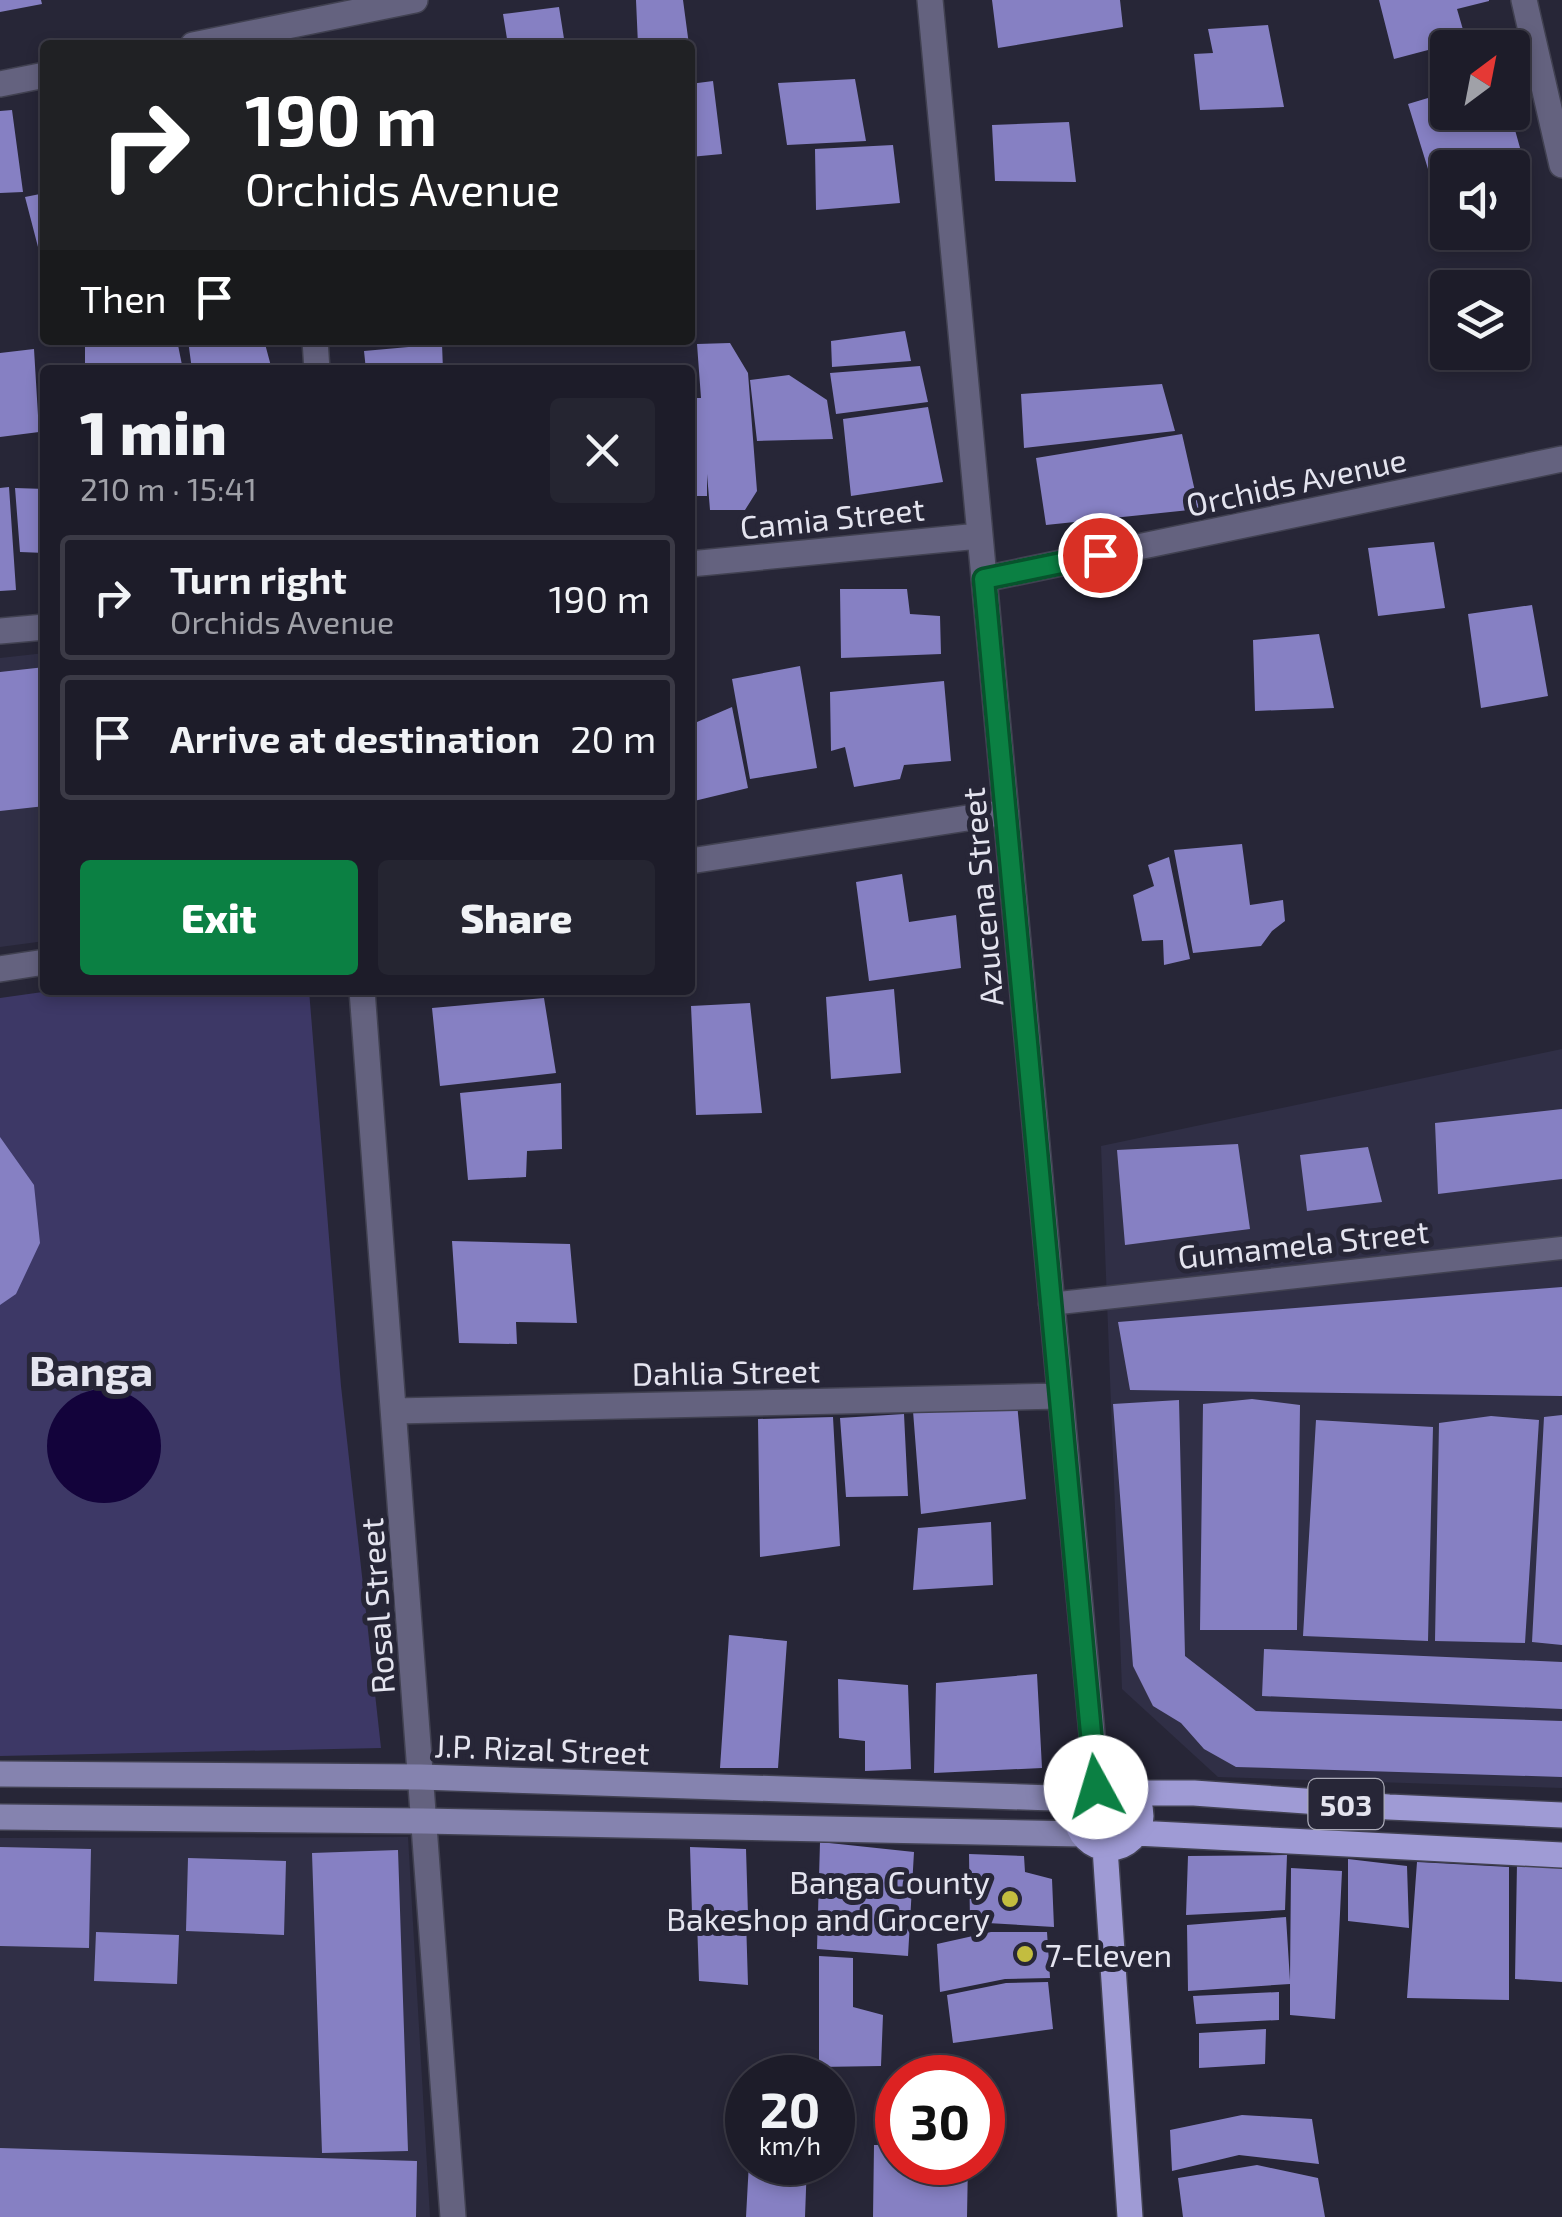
<!DOCTYPE html>
<html lang="en">
<head>
<meta charset="utf-8">
<style>
  body { margin:0; font-family:"Exo 2",sans-serif; background:#252531; color:#f1f3f6; height:100vh; display:flex; flex-direction:column; font-size:38px; white-space:nowrap }
  * { box-sizing:border-box; margin:0 }
  p { font-size:32px; color:#a0a1a8 }
  .icon { flex:none; width:55px; height:55px; fill:none; stroke:currentColor; stroke-width:2; stroke-linecap:round; stroke-linejoin:round }
  .map { position:relative; flex:1; overflow:hidden }
  .sheet { position:absolute; left:40px; top:365px; width:655px; height:630px; display:flex; flex-direction:column; background:#1d1c29; border-radius:10px; box-shadow:0 5px 15px #0003,0 0 0 2px #3b3a46 }
  .sheet>* { flex:none }
  .guide { position:absolute; left:40px; top:40px; width:655px; height:305px; border-radius:10px; box-shadow:0 5px 15px #0003,0 0 0 2px #3b3a46; background:#202124; color:#fff; overflow:hidden }
  .needle { width:65px; rotate:32deg }
  .controls { position:absolute; left:1430px; top:30px; display:grid; gap:20px }
  .controls a { display:grid; place-items:center; width:100px; height:100px; border-radius:10px; background:#1d1c29; box-shadow:0 5px 15px #0003,0 0 0 2px #3b3a46; font-size:50px }
  .speed { position:absolute; left:725px; top:2055px; display:flex; gap:20px; font-size:50px; font-weight:700; text-align:center }
  .speed>* { display:grid; place-content:center; width:130px; height:130px; border-radius:50%; background:#1d1c29; box-shadow:0 5px 15px #0003,0 0 0 2px #3b3a46; line-height:1 }
  .speed small { font-size:25px; font-weight:400 }
  .speed .limit { border:15px solid #d22; background:#fff; color:#111 }
  .pin { position:absolute; display:grid; place-items:center; width:85px; height:85px; color:#fff; margin:-42px; border:5px solid #fff; border-radius:50%; box-shadow:0 2px 10px #0007 }
  .me { position:absolute; width:110px; margin:-55px; rotate:354deg; stroke-linejoin:round; filter:drop-shadow(0 0 8px #0008) }
  .turn { display:flex; align-items:center; gap:35px; height:210px; padding:0 40px; font-size:45px }
  .turn .icon { width:130px; height:130px; stroke-width:2.5 }
  .turn b { display:block; font-size:70px; line-height:85px }
  .then { display:flex; align-items:center; height:95px; padding:0 40px; background:#0003; gap:20px; font-size:38px }
  .round { display:grid; place-items:center; flex:none; width:105px; height:105px; border-radius:10px; background:#252531 }
  .head { display:flex; align-items:center; justify-content:space-between; height:170px; padding:0 40px }
  h1 { font-size:60px; font-weight:800; line-height:75px }
  .cta { display:flex; gap:20px; margin-top:auto; padding:20px 40px }
  .cta a { flex:1; height:115px; border-radius:10px; background:#0b8043; color:#fff; font-size:40px; font-weight:800; line-height:115px; text-align:center }
  .cta a+a { background:#252531; color:#f1f3f6 }
  ul { padding:0; list-style:none }
  li { display:flex; align-items:center; gap:30px; height:125px; margin:0 20px 15px; padding:0 20px; border:5px solid #3b3a46; border-radius:10px }
  li div { flex:1 }
  li b { display:block; font-size:38px }
  li em { font-style:normal }
  .map>svg:first-child { display:block }
  .built { fill:#302f46 }
  .green { fill:#3d3866 }
  .water { fill:#13033b }
  .building { fill:#8680c3 }
  .lines { fill:none; stroke-linecap:round; stroke-linejoin:round }
  .service-casing { stroke:#414151; stroke-width:25 }
  .minor-casing { stroke:#414151; stroke-width:28 }
  .secondary-casing { stroke:#414151; stroke-width:28 }
  .primary-casing { stroke:#414151; stroke-width:28 }
  .service { stroke:#64627f; stroke-width:22 }
  .minor { stroke:#64627f; stroke-width:25 }
  .secondary { stroke:#8583af; stroke-width:25 }
  .primary { stroke:#9f9bd5; stroke-width:25 }
  .route-casing { stroke:#07532c; stroke-width:25 }
  .route { stroke:#0b8043; stroke-width:18 }
  .poi-dot { fill:#c3bd3f; stroke:#272637; stroke-width:4 }
  .labels { text-anchor:middle; dominant-baseline:central; stroke-width:10; stroke-linejoin:round; paint-order:stroke }
  .shield { fill:#272637; stroke:#ababb8; stroke-width:2.5 }
  .shield-label { font-size:30px; font-weight:bold; fill:#e4e4ef }
  .street-label { font-size:32px; fill:#e4e4ef; stroke:#272637 }
  .poi-label { font-size:32px; fill:#e4e4ef; stroke:#272637; text-anchor:end }
  .district-label { font-size:42px; font-weight:bold; fill:#e4e4ef; stroke:#272637 }
</style>
</head>
<body>
<div class="map">
<svg width="1562" height="2217" viewBox="0 0 1562 2217">
  <rect width="100%" height="100%" fill="#272637"/>
  <path class="built" d="M45,653V941L0,947V658Z
    M1562,1049V1788L1218,1777L1122,1689L1101,1146Z
    M408,1837L430,2217H0V1838Z"/>
  <path class="green" d="M57,990H309L341,1386L381,1748L0,1756V998Z"/>
  <path class="water" d="M47 1446a57 57 0 1 1 114 0a57 57 0 1 1-114 0Z"/>
  <path class="building" d="M0,0H41L42,4L0,12Z
    M636,0H683L689,45H638Z
    M992,0H1120L1123,27L998,48Z
    M1379,0H1489V1L1457,9L1466,40L1394,59Z
    M559,7L565,45H508L503,14Z
    M1268,25L1284,107L1200,110L1194,54L1213,53L1208,29Z
    M855,79L866,141L787,145L778,83Z
    M713,81L722,154L690,157V84Z
    M1448,92V112H1510L1522,155L1488,165L1486,168H1448L1447,164L1428,169L1408,104Z
    M12,110L23,192L0,193V111Z
    M1069,122L1076,182L995,181L992,125Z
    M893,145L900,203L816,210L815,149Z
    M45,193V270H44L25,197Z
    M905,331L911,361L832,367L831,341Z
    M85,340H177L183,370H85Z
    M188,340H264L272,370H192Z
    M730,343L748,373L757,491L745,510H710L707,474V496H690V398H701L697,344Z
    M442,344L443,370H366L364,351Z
    M34,349L39,432L0,437V353Z
    M920,366L928,402L836,414L830,373Z
    M789,375L827,400L833,439L757,441L750,380Z
    M1162,384L1175,431L1024,448L1021,394Z
    M928,407L943,482L851,496L843,419Z
    M1182,434L1199,509L1046,525L1036,458Z
    M9,487L16,590L0,591V488Z
    M15,488L45,489V553L20,552Z
    M1434,542L1445,608L1378,616L1368,548Z
    M840,589H907L910,614L940,616L941,654L841,658Z
    M1532,605L1548,696L1481,708L1468,614Z
    M1319,634L1334,708L1255,711L1253,640Z
    M800,666L817,768L750,779L732,679Z
    M45,667V806L0,811V672Z
    M944,681L951,761L904,765L900,779L854,787L845,747L831,751L830,692Z
    M690,688H695L697,722L732,707L748,788L690,802Z
    M1242,844L1250,905L1283,900L1285,921L1272,931L1261,946L1193,953L1174,850Z
    M1169,857L1190,959L1164,965L1163,940L1142,941L1133,895L1154,886L1148,865Z
    M902,874L909,922L956,915L961,968L869,981L856,882Z
    M894,989L901,1073L831,1079L826,997Z
    M544,998L556,1073L440,1086L432,1008Z
    M750,1003L762,1113L696,1115L691,1006Z
    M561,1083L562,1149L527,1151L526,1177L468,1180L460,1093Z
    M1562,1109V1179L1438,1194L1435,1123Z
    M0,1137L34,1185L40,1243L16,1294L0,1305Z
    M1238,1144L1250,1229L1125,1245L1117,1150Z
    M1368,1147L1382,1202L1307,1211L1300,1155Z
    M452,1241L570,1244L577,1323L516,1322L517,1344L459,1343Z
    M1562,1287V1396L1130,1390L1118,1322Z
    M1252,1399L1300,1405L1297,1630H1200L1203,1404Z
    M1179,1400L1185,1656L1256,1711L1562,1721V1777L1236,1767L1204,1749L1181,1723L1153,1706L1133,1666L1113,1404Z
    M1017,1403L1026,1499L921,1514L913,1411Z
    M904,1414L908,1496L846,1497L840,1418Z
    M1562,1415V1645L1532,1642L1544,1417Z
    M1491,1416L1539,1420L1525,1643L1435,1641L1439,1423Z
    M833,1417L840,1546L760,1557L758,1419Z
    M1316,1420L1433,1427L1428,1641L1303,1636Z
    M991,1522L993,1585L913,1590L918,1528Z
    M729,1635L787,1641L778,1768H720Z
    M1264,1649L1562,1662V1709L1262,1696Z
    M1037,1674L1042,1768L934,1773L936,1683Z
    M838,1679L908,1685L911,1769L865,1771V1741L839,1738Z
    M820,1842L914,1852L908,1956L817,1949Z
    M0,1847L91,1849L89,1948L0,1946Z
    M690,1847L746,1849L748,1915L692,1913Z
    M398,1850L408,2151L322,2153L312,1853Z
    M969,1854L1024,1856L1025,1872L1052,1879L1054,1927L970,1922Z
    M1287,1855L1285,1910L1186,1915L1188,1856Z
    M188,1858L286,1861L284,1935L186,1931Z
    M1348,1859L1407,1866L1409,1928L1348,1921Z
    M1417,1862L1509,1867V2000L1407,1998Z
    M1517,1863L1562,1867V1982L1515,1979Z
    M1291,1868L1342,1871L1335,2019L1290,2015V1984L1188,1991L1187,1925L1286,1917L1290,1981Z
    M746,1919L748,1985L699,1981L697,1920Z
    M96,1932L179,1935L177,1984L94,1981Z
    M991,1932H1047L1050,1978L1005,1979L940,1992L937,1944Z
    M819,1956L853,1958V2007L883,2015L881,2066L819,2067Z
    M1048,1982L1053,2029L953,2043L947,1995L1006,1983Z
    M1279,1992V2020L1196,2024L1193,1996Z
    M1266,2029L1265,2064L1199,2068V2033Z
    M1242,2115L1312,2119L1319,2164L1239,2155L1172,2171L1170,2130Z
    M874,2145H898V2162H968L967,2217H873Z
    M0,2148L417,2161L416,2217H0Z
    M749,2162H807L805,2217H746Z
    M1257,2165L1318,2178L1325,2217H1183L1178,2178Z"/>
  <g class="lines">
    <defs>
      <path id="service" d="M1050,1304L1562,1248"/>
      <path id="minor" d="M930,0L1097,1787
        M1524,0L1562,165
        M193,45L415,0
        M0,84L45,75
        M315,340L317,370
        M690,564L979,536
        M984,579L1562,459
        M0,631L45,627
        M690,861L1006,812
        M0,969L45,962
        M362,990L453,2217
        M394,1411L1059,1396"/>
      <path id="secondary" d="M0,1774L421,1777L1082,1799
        M0,1817L424,1821L1082,1834"/>
      <path id="primary" d="M1077 1816a32 32 0 1 1 64 0a32 32 0 1 1-64 0Z
        M1130,1793H1194L1389,1807L1562,1815
        M1136,1833L1562,1855
        M1105,1848L1130,2217"/>
    </defs>
    <use href="#service" class="service-casing"/>
    <use href="#minor" class="minor-casing"/>
    <use href="#secondary" class="secondary-casing"/>
    <use href="#primary" class="primary-casing"/>
    <use href="#service" class="service"/>
    <use href="#minor" class="minor"/>
    <use href="#secondary" class="secondary"/>
    <use href="#primary" class="primary"/>
  </g>
  <g class="lines">
    <defs>
      <path id="route" d="M1096,1787L984,579L1100,555"/>
    </defs>
    <use href="#route" class="route-casing"/>
    <use href="#route" class="route"/>
  </g>
  <g class="poi-dot">
    <circle cx="1010" cy="1899" r="10"/>
    <circle cx="1025" cy="1954" r="10"/>
  </g>
  <g class="labels">
    <rect class="shield" x="1308.5" y="1779" width="75" height="50" rx="8"/>
    <g class="shield-label">
      <text x="1346" y="1804">503</text>
    </g>
    <g class="street-label">
      <text transform="translate(1296 481) rotate(-12)">Orchids Avenue</text>
      <text transform="translate(832 517) rotate(-6)">Camia Street</text>
      <text transform="translate(981 897) rotate(-95)">Azucena Street</text>
      <text transform="translate(1303 1243) rotate(-6)">Gumamela Street</text>
      <text transform="translate(726 1371) rotate(-1)">Dahlia Street</text>
      <text transform="translate(376 1606) rotate(-94)">Rosal Street</text>
      <text transform="translate(542 1748) rotate(2)">J.P. Rizal Street</text>
    </g>
    <g class="poi-label">
      <text x="990" y="1881">Banga County<tspan x="990" dy="37">Bakeshop and Grocery</tspan></text>
      <text x="1045" y="1954" text-anchor="start">7-Eleven</text>
    </g>
    <g class="district-label">
      <text x="91" y="1369">Banga</text>
    </g>
  </g>
</svg>
<div class="controls">
<a><svg class="needle" viewBox="-14 -14 28 28"><path d="M0-13l5 13h-10z" fill="#e53935"/><path d="M0 13l5-13h-10z" fill="#a0a1a8"/></svg></a>
<a><svg class="icon" aria-label="sound" viewBox="0 0 24 24"><path d="M4 9h4l5-4v14l-5-4H4zM17 9q2 3 0 6"/></svg></a>
<a><svg class="icon" aria-label="layers" viewBox="0 0 24 24"><path d="M12 4l9 5-9 5-9-5zM3 14l9 5 9-5"/></svg></a>
</div>
<div class="speed"><div>20<small>km/h</small></div><div class="limit">30</div></div>
<div class="pin" style="left:1100px;top:555px;background:#d93025"><svg class="icon" aria-label="arrive" viewBox="0 0 24 24"><path d="M6 21V4h12l-3 4 3 4H6"/></svg></div>
<svg class="me" style="left:1096px;top:1787px" viewBox="-20 -20 40 40"><circle r="19" fill="#fff"/><path d="M0-13L10 11 0 6-10 11z" fill="#0b8043"/></svg>
<div class="guide">
<div class="turn"><svg class="icon" aria-label="right" viewBox="0 0 24 24"><path d="M7 20v-9h11M14 6l5 5-5 5"/></svg><div><b>190 m</b>Orchids Avenue</div></div>
<div class="then">Then<svg class="icon" aria-label="arrive" viewBox="0 0 24 24"><path d="M6 21V4h12l-3 4 3 4H6"/></svg></div>
</div>
<section class="sheet">
<div class="head"><div><h1>1 min</h1><p>210 m · 15:41</p></div><a class="round"><svg class="icon" aria-label="close" viewBox="0 0 24 24"><path d="M6 6l12 12M18 6L6 18"/></svg></a></div>
<ul>
<li><svg class="icon" aria-label="right" viewBox="0 0 24 24"><path d="M7 20v-9h11M14 6l5 5-5 5"/></svg><div><b>Turn right</b><p>Orchids Avenue</p></div><em>190 m</em></li>
<li><svg class="icon" aria-label="arrive" viewBox="0 0 24 24"><path d="M6 21V4h12l-3 4 3 4H6"/></svg><div><b>Arrive at destination</b></div><em>20 m</em></li>
</ul>
<div class="cta"><a>Exit</a><a>Share</a></div>
</section>
</div>
</body>
</html>
